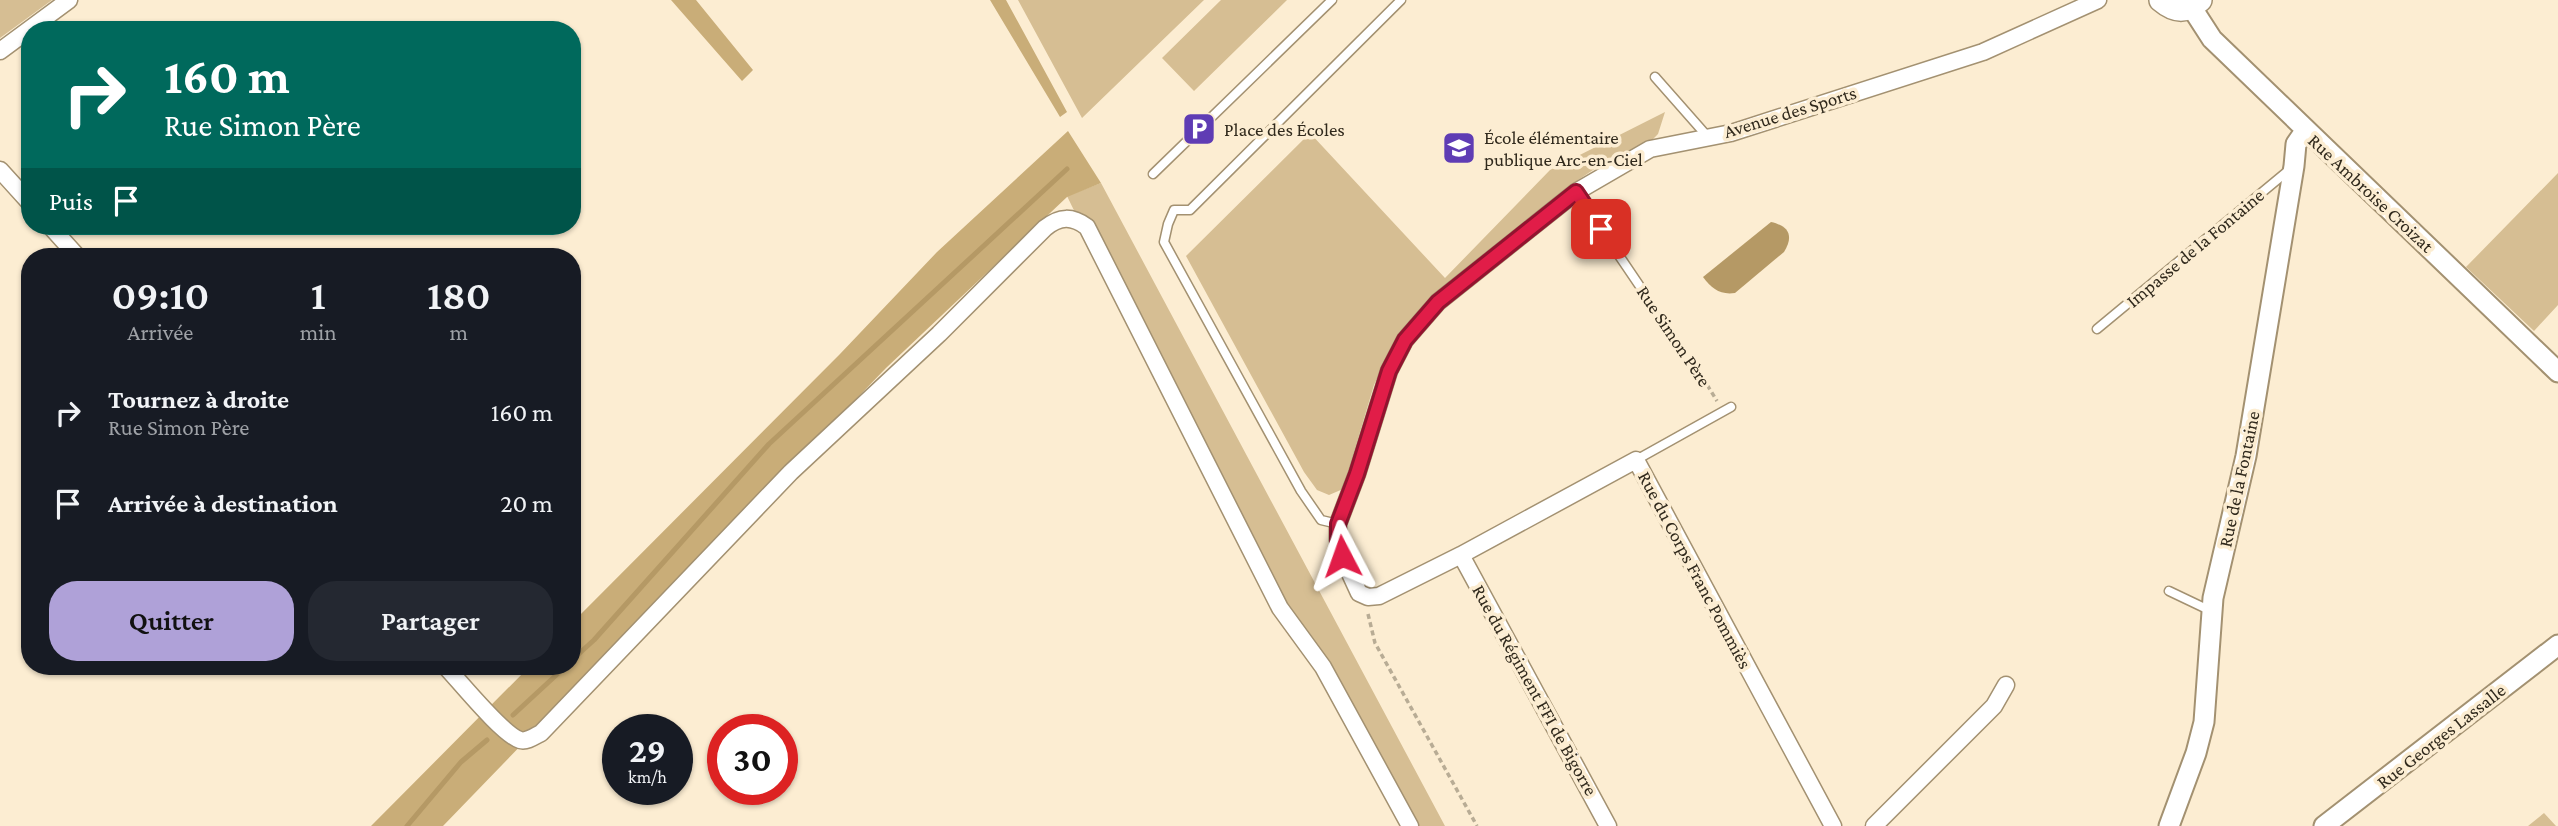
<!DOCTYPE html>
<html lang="fr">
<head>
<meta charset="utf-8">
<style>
  body { margin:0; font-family:"Crimson Pro",serif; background:#242831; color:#f1f3f6; height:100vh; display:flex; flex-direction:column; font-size:26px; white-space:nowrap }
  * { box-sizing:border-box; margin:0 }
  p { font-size:23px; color:#9ea1a6 }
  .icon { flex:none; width:38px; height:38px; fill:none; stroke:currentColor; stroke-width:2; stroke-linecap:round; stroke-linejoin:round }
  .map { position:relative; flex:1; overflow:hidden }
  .sheet { position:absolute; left:21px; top:248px; width:560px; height:427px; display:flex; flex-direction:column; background:#171b24; border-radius:28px; box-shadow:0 2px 5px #0004 }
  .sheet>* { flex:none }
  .top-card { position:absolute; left:21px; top:21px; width:560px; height:214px; border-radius:28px; box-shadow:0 2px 5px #0004; background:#00695c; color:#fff; overflow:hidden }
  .speed { position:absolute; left:602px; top:714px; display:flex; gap:14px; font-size:35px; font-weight:700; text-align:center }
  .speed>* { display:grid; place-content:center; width:91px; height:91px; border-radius:50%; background:#171b24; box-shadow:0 2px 5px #0004; line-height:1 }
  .speed small { font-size:18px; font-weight:400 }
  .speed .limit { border:10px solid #d22; background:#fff; color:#111 }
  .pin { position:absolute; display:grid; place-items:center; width:60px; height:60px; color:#fff; margin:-30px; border-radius:14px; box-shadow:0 4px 10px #0006 }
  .me { position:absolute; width:77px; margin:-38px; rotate:356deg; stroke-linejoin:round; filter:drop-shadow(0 0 5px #0008) }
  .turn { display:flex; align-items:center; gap:24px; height:147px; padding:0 28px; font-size:32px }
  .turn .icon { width:91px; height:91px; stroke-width:2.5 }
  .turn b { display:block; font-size:49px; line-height:60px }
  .then { display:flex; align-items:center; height:66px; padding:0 28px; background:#0003; gap:14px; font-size:26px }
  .eta { display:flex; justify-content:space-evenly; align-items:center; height:119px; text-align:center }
  .eta b { font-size:42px; font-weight:600; line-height:49px }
  .cta { display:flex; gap:14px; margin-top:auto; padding:14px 28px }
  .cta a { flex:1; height:80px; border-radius:28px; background:#afa1d8; color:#111; font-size:28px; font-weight:600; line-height:80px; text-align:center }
  .cta a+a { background:#242831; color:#f1f3f6 }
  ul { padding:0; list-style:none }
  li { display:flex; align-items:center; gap:21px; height:91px; padding:0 28px }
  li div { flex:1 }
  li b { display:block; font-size:26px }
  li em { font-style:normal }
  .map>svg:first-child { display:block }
  .green { fill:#d6be93 }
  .forest { fill:#c9ad78 }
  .water { fill:#b59965 }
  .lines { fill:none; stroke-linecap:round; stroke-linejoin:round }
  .stream { stroke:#b59965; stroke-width:5 }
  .service-casing { stroke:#a39171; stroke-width:11 }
  .minor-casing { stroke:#a39171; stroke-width:19 }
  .tertiary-casing { stroke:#a39171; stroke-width:23 }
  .secondary-casing { stroke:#a39171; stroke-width:26 }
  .path { stroke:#b8ac95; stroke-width:3.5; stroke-dasharray:5 3.5; stroke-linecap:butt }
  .service { stroke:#fff; stroke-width:8 }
  .minor { stroke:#fff; stroke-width:16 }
  .tertiary { stroke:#fff; stroke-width:19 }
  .secondary { stroke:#fff; stroke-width:23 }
  .route-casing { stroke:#92132f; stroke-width:18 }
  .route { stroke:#e11d48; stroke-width:12 }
  .labels { text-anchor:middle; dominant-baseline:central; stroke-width:7; stroke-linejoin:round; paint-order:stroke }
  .street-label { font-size:19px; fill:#30291c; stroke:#fcedd2 }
  .poi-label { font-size:19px; fill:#30291c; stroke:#fcedd2; text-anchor:start }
</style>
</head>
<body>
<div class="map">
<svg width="2558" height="826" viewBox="0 0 2558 826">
  <rect width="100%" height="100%" fill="#fcedd2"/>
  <path class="green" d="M0,0H52L0,38Z
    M1018,0H1204L1082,118Z
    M1221,0H1287L1194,91L1162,58Z
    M1665,112L1658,134L1648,144L1611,158L1566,188L1437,295L1404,329L1391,348L1374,385L1343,489L1329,495L1317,490L1304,472L1186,256L1310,133L1445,278L1550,170Z
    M2558,173V305L2534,331L2466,267Z
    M1101,183L1445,826H1404L1329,688L1274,611L1182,433L1067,196Z
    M2544,813L2556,826H2528Z"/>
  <path class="forest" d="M671,0H696L753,70L742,81Z
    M990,0H1006L1067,112L1060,117Z
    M1068,131L1101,183L1067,197L886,368L443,826H371L529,667H572V623L840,354L937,252Z"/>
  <path class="water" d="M1771,222C1789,226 1794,236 1784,252L1735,293C1720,295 1712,289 1703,277Z"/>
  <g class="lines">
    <path class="stream" d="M572,660L594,640L769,444L1067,169
      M513,715L565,667
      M407,826L461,762L487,740"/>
    <defs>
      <path id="service" d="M1655,77L1707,136
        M1153,174L1332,0
        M1576,192L1639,285
        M2097,329L2289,170
        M1636,460L1731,407
        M1338,524L1321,520L1301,491L1164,242L1168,224L1174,210H1190L1401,0
        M2169,591L2211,611"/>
      <path id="minor" d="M0,51L69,0
        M0,170L30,203
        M50,226L78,257
        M1461,555L1608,826
        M446,667C461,683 503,735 520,740C527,742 535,736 541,733L791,472L939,334L1045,228C1060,216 1072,216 1087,227L1280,608L1323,667L1410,826
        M1833,826L1636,460L1461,555L1379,596L1368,597L1359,593L1342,556L1338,540V524L1357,474L1389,371L1405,340L1438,302L1576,192L1650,149L1731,133L1983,52L2098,0
        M1874,826L1994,706L2006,685"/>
      <path id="tertiary" d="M2192,8L2212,39L2558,372
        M2169,826L2196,753L2204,722L2213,598L2246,456L2294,166L2296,144L2305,131
        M2324,826L2558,645"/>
      <path id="secondary" d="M2161,0C2175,12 2187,12 2200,0"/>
    </defs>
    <use href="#service" class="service-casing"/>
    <use href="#minor" class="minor-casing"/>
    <use href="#tertiary" class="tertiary-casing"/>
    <use href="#secondary" class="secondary-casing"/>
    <path class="path" d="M1645,294L1685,349L1717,401
      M1368,614L1375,643L1477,826"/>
    <use href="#service" class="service"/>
    <use href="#minor" class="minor"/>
    <use href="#tertiary" class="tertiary"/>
    <use href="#secondary" class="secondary"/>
  </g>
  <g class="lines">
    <defs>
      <path id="route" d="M1342,556L1338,540V524L1357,474L1389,371L1405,340L1438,302L1576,192L1601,229"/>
    </defs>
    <use href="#route" class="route-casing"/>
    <use href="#route" class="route"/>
  </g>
  <defs>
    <symbol id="parking-square" viewBox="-11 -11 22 22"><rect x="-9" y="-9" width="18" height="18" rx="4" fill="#5f3cb4" stroke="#fcedd2"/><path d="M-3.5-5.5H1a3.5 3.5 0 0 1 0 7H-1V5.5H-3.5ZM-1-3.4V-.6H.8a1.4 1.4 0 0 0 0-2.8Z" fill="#fff"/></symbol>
    <symbol id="school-square" viewBox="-11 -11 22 22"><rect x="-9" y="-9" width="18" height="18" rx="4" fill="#5f3cb4" stroke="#fcedd2"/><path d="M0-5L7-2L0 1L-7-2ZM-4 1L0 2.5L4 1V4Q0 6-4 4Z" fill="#fff"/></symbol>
  </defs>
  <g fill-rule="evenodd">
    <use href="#parking-square" x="1180" y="110" width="38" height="38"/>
    <use href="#school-square" x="1440" y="129" width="38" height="38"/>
  </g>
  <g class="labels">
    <g class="street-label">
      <text transform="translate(1790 112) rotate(-17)">Avenue des Sports</text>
      <text transform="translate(2371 193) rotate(43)">Rue Ambroise Croizat</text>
      <text transform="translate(2195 248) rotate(-40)">Impasse de la Fontaine</text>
      <text transform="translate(1674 336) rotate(56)">Rue Simon Père</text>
      <text transform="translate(2239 479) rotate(-78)">Rue de la Fontaine</text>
      <text transform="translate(1695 570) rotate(62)">Rue du Corps Franc Pommiès</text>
      <text transform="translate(1535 690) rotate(61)">Rue du Régiment FFI de Bigorre</text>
      <text transform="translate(2441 736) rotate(-38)">Rue Georges Lassalle</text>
    </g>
    <g class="poi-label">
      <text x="1224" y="129">Place des Écoles</text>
      <text x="1484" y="137">École élémentaire<tspan x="1484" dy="22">publique Arc-en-Ciel</tspan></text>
    </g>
  </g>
</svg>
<div class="speed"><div>29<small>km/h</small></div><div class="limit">30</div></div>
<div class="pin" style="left:1601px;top:229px;background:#d93025"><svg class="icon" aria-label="arrive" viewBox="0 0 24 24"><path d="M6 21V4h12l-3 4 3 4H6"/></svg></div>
<svg class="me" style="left:1342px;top:556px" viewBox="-20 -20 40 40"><path d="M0-17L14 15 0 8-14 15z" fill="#e11d48" stroke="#fff" stroke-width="4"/></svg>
<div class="top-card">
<div class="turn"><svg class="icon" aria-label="right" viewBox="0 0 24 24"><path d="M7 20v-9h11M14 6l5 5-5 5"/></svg><div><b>160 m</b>Rue Simon Père</div></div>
<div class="then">Puis<svg class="icon" aria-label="arrive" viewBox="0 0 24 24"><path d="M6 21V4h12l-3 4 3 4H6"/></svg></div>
</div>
<section class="sheet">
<div class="eta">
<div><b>09:10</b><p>Arrivée</p></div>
<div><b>1</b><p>min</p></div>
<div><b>180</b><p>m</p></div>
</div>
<ul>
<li><svg class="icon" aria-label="right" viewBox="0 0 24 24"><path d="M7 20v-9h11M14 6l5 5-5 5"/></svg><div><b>Tournez à droite</b><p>Rue Simon Père</p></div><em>160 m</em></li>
<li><svg class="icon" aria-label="arrive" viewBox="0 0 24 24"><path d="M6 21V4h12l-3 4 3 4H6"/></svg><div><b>Arrivée à destination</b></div><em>20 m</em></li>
</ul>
<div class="cta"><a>Quitter</a><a>Partager</a></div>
</section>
</div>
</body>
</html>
